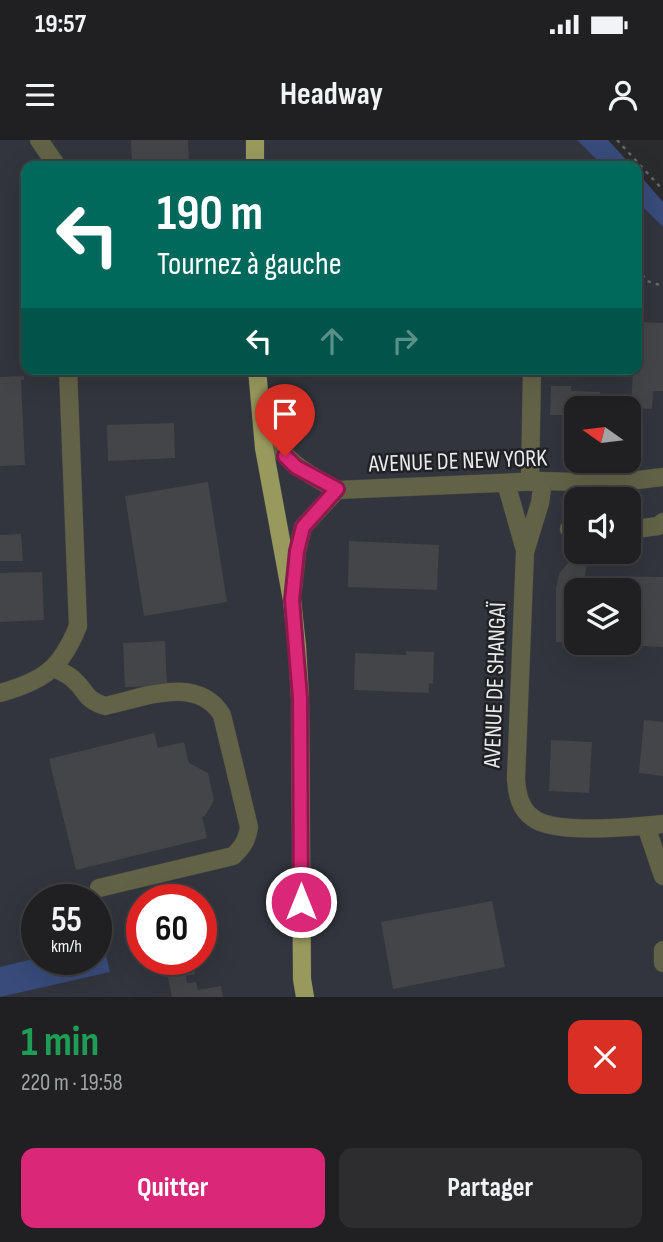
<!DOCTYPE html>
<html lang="fr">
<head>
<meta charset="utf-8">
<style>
  body { margin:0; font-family:"Sofia Sans Condensed",sans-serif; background:#2d2d2f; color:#f1f3f6; height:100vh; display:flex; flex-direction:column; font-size:26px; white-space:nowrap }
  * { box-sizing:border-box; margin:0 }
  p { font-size:23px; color:#a2a3a5 }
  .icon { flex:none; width:38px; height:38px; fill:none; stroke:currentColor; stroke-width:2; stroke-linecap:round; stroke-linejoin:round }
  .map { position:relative; height:857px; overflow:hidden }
  .panel { display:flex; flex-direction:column; background:#202022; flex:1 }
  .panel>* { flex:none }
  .guide { position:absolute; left:21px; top:21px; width:621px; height:214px; border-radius:14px; box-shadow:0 7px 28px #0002,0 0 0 2px #3d3e40; background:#00695c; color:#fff; overflow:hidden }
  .needle { width:46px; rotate:284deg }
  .buttons { position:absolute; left:564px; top:256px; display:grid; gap:14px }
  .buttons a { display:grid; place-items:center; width:77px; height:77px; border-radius:14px; background:#202022; box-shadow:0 7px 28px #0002,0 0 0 2px #3d3e40; font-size:35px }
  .speed { position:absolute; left:21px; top:744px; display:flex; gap:14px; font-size:35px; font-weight:700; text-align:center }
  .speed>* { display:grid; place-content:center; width:91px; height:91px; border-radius:50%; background:#202022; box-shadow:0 7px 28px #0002,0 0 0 2px #3d3e40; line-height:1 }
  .speed small { font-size:18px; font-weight:400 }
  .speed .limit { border:10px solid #d22; background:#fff; color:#111 }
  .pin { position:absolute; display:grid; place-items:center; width:60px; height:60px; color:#fff; margin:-72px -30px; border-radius:50% 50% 50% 0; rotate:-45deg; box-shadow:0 0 7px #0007 }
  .pin .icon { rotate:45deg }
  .me { position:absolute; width:77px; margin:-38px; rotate:0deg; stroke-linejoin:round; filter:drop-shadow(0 0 5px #0008) }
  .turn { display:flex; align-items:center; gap:24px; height:147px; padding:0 21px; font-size:32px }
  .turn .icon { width:91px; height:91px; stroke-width:2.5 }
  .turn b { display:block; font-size:49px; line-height:60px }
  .lanes { display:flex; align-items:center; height:66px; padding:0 21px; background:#0003; justify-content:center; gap:35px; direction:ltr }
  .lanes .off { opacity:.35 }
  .round { display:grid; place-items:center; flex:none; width:74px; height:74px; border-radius:14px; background:#2d2d2f }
  .head { display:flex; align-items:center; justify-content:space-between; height:119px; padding:0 21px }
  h1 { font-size:42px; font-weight:700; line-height:52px; color:#1e9e55 }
  .button { display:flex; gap:14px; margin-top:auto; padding:14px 21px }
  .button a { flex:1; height:80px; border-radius:14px; background:#db2777; color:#fff; font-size:28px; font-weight:700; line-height:80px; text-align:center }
  .button a+a { background:#2d2d2f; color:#f1f3f6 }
  .status { display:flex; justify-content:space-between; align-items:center; height:49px; padding:0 35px; background:#202022; direction:ltr }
  .status svg { height:19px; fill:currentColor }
  header { display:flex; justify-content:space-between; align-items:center; height:91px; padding:0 21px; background:#202022; font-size:32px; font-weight:700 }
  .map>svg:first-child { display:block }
  .built { fill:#32353d; fill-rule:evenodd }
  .green { fill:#384b7a }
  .building { fill:#444548 }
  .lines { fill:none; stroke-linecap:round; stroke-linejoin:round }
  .minor-casing { stroke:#454648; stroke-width:19 }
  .major-casing { stroke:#454648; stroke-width:19 }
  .path { stroke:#666668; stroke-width:2.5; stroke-dasharray:3.5 5; stroke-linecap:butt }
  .minor { stroke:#626346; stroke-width:18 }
  .major { stroke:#989a5d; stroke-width:18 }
  .route-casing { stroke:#8e194d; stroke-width:18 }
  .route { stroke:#db2777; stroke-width:12 }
  .labels { text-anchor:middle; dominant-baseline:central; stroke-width:5; stroke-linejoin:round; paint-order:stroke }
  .street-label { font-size:24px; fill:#eaeaec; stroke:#202124 }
</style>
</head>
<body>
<div class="status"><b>19:57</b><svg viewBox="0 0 49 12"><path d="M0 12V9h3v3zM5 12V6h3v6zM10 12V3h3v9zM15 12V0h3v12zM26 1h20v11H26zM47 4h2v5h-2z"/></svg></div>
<header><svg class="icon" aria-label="menu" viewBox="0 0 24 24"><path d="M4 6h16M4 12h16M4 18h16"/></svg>Headway<svg class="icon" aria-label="person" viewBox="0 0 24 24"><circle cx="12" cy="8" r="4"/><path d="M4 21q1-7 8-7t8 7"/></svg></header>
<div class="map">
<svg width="663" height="857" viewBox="0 0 663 857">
  <rect width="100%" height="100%" fill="#2a2b2d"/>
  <path class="built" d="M0,0H577L603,26H26V229H637V61L663,87V857H0ZM576,268H628V320H576ZM576,359H628V411H576ZM576,450H628V502H576ZM37,760H96V819H37ZM142,760H201V819H142Z"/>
  <path class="green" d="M577,0H608L632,26H603Z
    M637,32L663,62V87L637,61Z
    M103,802L110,832L0,857V827L37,818L96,819V804Z"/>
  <path class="building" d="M131,0H188L189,26H132Z
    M637,182L663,183V251H653L652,269L631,268L633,229H637Z
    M583,229H602V237L583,236Z
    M24,236V240H21L25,325L0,326V237Z
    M551,246H571V251L600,252L599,268H576V271H572V275H550Z
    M174,283L175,318L108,321L107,285Z
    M208,342L227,462L144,476L125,356Z
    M21,394L23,421H0V395Z
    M349,401L439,405L437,450L348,447Z
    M577,413L587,423L585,436L663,437V507L608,504V502H628V450H576V503L556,502V448L560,432Z
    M42,432L44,480L0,482V433Z
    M165,501L167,546L125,547L123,503Z
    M406,511L434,512L433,544L429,543V553L354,550L355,513L406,515Z
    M644,580L663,582V636L639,633Z
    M154,593L158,608L184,602L189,623L208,633L214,660L205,676L202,677L207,698L76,730L49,619Z
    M551,600L592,602L589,653L549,651Z
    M492,761L505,827L393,849L381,782Z
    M194,828L195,834L186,836L187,843L196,842L198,850L221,846L223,857H172L168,837L173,836V832Z"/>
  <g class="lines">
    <defs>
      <path id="minor" d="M39,0L57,26
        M262,285C286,322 299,329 337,350L303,387L297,411L293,449
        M543,341L540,363L525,412L516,639C517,654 520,669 533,678C554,695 635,687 663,684
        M530,342L532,229
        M506,343L525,410
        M337,350L543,341L613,343L663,337
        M569,389H576
        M628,390L658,386L663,382
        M55,528C61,532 70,535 75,541C88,553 84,559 105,566C143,558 197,534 222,575L249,687C247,700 243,707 233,716L99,748
        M0,553C43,541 61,529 78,486L68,229
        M646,686L663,736
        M663,810V823"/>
      <path id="major" d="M255,0V26
        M257,229L264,308L292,460L297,506L300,558L302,839L305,857"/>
    </defs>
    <use href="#minor" class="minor-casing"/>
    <use href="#major" class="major-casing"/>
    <path class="path" d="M617,0L663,50
      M637,128L647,141L663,146"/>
    <use href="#minor" class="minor"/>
    <use href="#major" class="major"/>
  </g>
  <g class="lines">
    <defs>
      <path id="route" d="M285,316L296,327L337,349L303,387L297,411L292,460L300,558L301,762"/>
    </defs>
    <use href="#route" class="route-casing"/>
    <use href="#route" class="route"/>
  </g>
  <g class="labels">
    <g class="street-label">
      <text transform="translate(458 321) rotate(-2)">AVENUE DE NEW YORK</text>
      <text transform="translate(495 545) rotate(-88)">AVENUE DE SHANGAÏ</text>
    </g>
  </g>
</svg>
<div class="buttons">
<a><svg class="needle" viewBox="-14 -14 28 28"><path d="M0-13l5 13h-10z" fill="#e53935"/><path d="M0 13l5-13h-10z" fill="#a2a3a5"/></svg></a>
<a><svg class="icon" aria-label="sound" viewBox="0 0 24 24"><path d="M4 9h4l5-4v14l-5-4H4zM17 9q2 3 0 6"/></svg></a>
<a><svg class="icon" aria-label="layers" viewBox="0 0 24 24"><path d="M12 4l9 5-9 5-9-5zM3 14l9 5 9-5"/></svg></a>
</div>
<div class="speed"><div>55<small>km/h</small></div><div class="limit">60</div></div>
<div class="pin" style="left:285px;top:316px;background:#d93025"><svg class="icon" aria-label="arrive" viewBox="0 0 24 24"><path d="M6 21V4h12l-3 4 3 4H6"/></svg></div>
<svg class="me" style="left:301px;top:762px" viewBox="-20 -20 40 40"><circle r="17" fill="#db2777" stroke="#fff" stroke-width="3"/><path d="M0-11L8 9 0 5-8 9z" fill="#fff"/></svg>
<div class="guide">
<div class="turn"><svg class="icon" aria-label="left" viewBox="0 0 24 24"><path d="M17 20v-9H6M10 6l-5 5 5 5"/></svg><div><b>190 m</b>Tournez à gauche</div></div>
<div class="lanes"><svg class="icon" aria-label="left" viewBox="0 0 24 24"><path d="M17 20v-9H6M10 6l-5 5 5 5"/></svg><svg class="icon off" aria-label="ahead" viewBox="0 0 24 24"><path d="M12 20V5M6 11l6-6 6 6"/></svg><svg class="icon off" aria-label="right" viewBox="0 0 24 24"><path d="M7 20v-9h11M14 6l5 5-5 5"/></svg></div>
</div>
</div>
<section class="panel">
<div class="head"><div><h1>1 min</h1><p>220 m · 19:58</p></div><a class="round" style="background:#d93025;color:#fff"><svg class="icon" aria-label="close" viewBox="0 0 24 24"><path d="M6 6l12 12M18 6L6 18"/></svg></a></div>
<div class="button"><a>Quitter</a><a>Partager</a></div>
</section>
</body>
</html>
